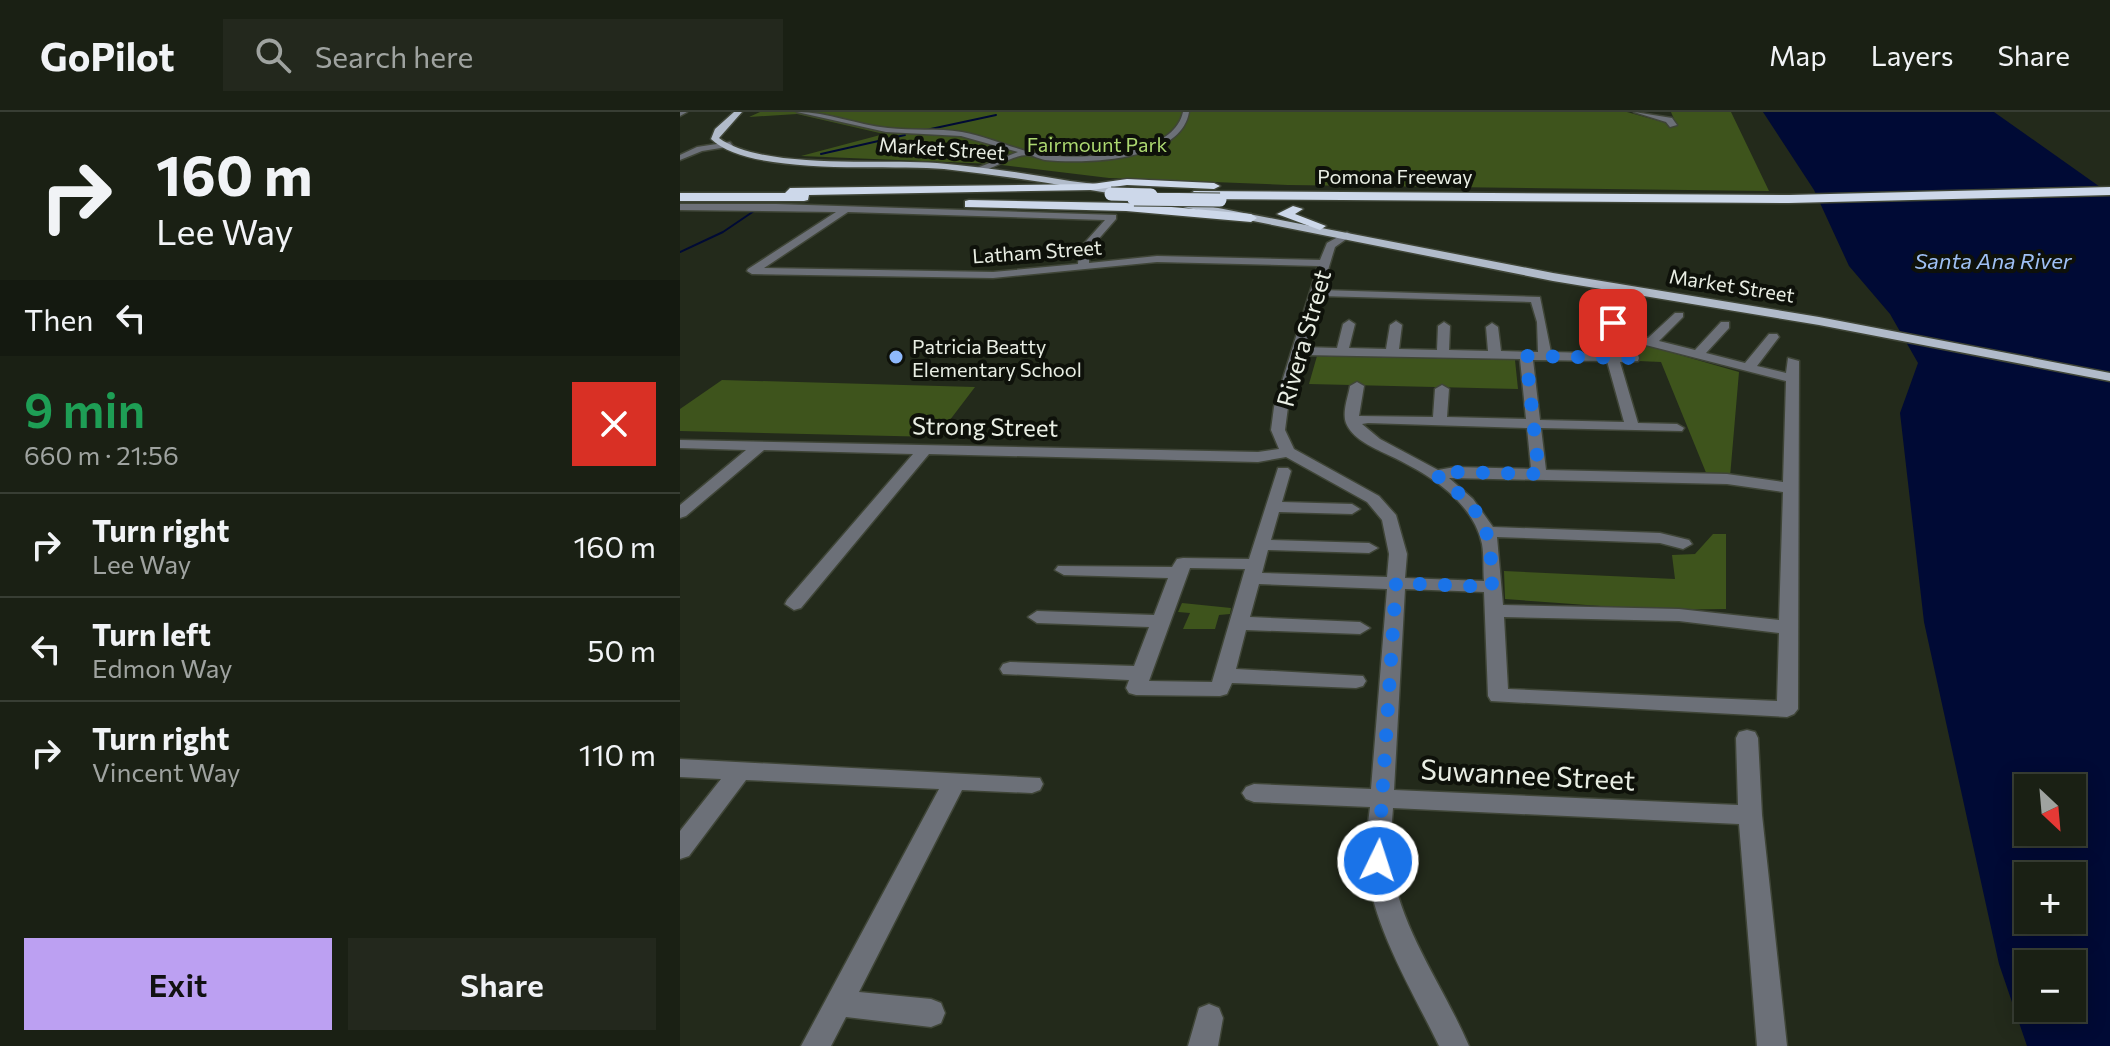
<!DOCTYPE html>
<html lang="en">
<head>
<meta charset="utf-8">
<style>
  body { margin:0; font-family:Commissioner,sans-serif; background:#23281d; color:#f1f3f6; height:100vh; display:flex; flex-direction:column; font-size:30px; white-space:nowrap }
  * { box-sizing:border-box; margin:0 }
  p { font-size:26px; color:#9fa3a0 }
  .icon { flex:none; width:44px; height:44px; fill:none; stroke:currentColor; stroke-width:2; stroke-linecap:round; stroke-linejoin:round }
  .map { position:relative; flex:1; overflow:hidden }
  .details { display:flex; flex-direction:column; background:#1a2014; width:680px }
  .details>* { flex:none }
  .top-card { background:#1a2014; color:#f1f3f6; overflow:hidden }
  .needle { width:52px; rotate:154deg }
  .tools { position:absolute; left:1334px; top:662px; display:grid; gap:16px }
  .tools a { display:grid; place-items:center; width:72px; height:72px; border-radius:0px; background:#1a2014; box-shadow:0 4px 20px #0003,0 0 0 2px #383e34; font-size:40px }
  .pin { position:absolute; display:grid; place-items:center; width:68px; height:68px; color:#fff; margin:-34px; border-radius:16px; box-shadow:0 4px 12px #0006 }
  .me { position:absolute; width:88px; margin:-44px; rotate:4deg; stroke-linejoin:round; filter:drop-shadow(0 0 6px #0008) }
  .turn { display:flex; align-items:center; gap:28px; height:168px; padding:0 24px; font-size:36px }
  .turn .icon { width:104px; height:104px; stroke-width:2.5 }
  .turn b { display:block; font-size:56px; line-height:68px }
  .then { display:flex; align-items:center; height:76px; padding:0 24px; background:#0003; gap:16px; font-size:30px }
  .round { display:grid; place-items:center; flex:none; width:84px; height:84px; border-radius:0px; background:#23281d }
  .overview { display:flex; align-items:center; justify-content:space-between; height:136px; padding:0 24px }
  h1 { font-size:48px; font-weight:600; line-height:60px; color:#1e9e55 }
  .button { display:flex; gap:16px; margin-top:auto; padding:16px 24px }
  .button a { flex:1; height:92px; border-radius:0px; background:#bca0f2; color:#111; font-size:32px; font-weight:600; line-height:92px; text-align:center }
  .button a+a { background:#23281d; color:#f1f3f6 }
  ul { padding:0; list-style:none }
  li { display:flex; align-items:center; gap:24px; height:104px; padding:0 24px; border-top:2px solid #383e34 }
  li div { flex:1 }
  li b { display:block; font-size:30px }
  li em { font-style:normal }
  header { display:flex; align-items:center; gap:48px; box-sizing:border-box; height:112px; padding:0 40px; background:#1a2014; border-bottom:2px solid #383e34 }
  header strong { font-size:38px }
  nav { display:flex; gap:44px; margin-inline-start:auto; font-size:28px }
  .search { width:560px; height:72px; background:#23281d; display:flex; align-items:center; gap:20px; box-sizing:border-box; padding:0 28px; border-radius:0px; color:#9fa3a0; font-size:30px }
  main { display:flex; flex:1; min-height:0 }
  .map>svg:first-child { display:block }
  .green { fill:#3e541c }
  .water { fill:#000a35; fill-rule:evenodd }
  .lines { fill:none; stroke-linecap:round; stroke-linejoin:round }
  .stream { stroke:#000a35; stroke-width:2 }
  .minor-casing { stroke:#3f4537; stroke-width:3 }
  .major-casing { stroke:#3f4537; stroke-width:3 }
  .highway-casing { stroke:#3f4537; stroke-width:3 }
  .minor { fill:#6c7078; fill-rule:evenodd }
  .major { fill:#b1bbca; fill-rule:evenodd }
  .highway { fill:#cdd8ea; fill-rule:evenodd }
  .highway-bridge-casing { stroke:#3f4537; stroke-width:15; stroke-linecap:butt }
  .highway-bridge { stroke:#cdd8ea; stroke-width:13 }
  .route { stroke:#1a73e8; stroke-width:14; stroke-dasharray:0 25.2 }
  .poi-dot { fill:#8eb9fc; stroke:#0e110a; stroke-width:3 }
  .labels { text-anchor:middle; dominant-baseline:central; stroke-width:8; stroke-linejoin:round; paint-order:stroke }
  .far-park-label { font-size:20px; fill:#acd870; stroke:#0e110a }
  .far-street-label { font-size:20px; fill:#e9eee4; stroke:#0e110a }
  .far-poi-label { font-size:20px; fill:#e9eee4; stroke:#0e110a; text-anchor:start }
  .far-water-label { font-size:22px; font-style:italic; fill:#9fc0f5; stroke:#0e110a }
  .street-label { font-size:24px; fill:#e9eee4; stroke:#0e110a }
  .near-street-label { font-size:28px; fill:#e9eee4; stroke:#0e110a }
</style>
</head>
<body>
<header>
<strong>GoPilot</strong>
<div class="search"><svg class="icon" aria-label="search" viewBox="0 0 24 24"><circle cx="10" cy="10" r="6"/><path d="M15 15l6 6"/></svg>Search here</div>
<nav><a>Map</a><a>Layers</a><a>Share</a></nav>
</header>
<main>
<section class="details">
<div class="top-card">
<div class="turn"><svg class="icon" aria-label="right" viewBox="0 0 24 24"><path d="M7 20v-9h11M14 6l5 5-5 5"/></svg><div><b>160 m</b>Lee Way</div></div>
<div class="then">Then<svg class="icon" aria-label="left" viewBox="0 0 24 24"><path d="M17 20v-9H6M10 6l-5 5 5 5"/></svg></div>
</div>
<div class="overview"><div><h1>9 min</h1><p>660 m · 21:56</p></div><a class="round" style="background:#d93025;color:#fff"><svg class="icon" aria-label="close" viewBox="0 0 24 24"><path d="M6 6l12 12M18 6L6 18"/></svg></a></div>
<ul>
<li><svg class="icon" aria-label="right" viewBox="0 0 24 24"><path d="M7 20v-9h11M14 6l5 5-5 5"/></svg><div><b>Turn right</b><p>Lee Way</p></div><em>160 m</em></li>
<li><svg class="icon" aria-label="left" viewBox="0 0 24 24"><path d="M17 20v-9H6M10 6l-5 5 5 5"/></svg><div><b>Turn left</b><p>Edmon Way</p></div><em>50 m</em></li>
<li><svg class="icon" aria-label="right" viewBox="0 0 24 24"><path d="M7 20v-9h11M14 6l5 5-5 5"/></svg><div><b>Turn right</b><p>Vincent Way</p></div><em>110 m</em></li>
</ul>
<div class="button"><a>Exit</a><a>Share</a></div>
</section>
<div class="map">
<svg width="1430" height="934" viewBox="0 0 1430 934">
  <rect width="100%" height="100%" fill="#232a1b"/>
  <path class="green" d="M80,0H947L997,14L991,0H1051L1089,79L608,73L429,66L314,52L121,44L204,22L117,2L69,5Z
    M965,233L1059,260L1050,365L1027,363L981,250L958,249L957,236Z
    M637,244L835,248L838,277L629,272Z
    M42,268L295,275L257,325L0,319V297Z
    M1033,422H1046V497L976,498L825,487L824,459L995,467L992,443L1015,442Z
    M502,491L551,496L550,502L539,503L535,517H503L510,501L498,500Z"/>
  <path class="water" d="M1083,0H1314L1430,82V934H1347L1319,852L1244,510L1220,301L1238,251L1210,202L1169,154L1134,78ZM1348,676H1392V720H1348ZM1348,764H1392V808H1348ZM1348,852H1392V896H1348Z"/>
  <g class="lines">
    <path class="stream" d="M246,18L316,3
      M141,42L225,23
      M0,140L43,120L74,99"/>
    <defs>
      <path id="minor" d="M0,0H7L0,4Z
        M117,0C148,0 177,13 208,16C232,19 257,16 282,20C310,25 337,39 365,43C401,47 493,46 503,0H509C501,50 403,52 365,48C359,47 353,43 347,43C333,43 314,56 300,60L297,56L338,40L281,24L206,20Z
        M954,0L992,6L997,13L990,15L986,10Z
        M50,30L53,34L22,39L0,48V43L17,35Z
        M0,92H96L436,103V107L409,138V151L477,144L640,148L647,131L667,120L672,123L655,135L642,178L860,185L871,240L909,241L904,219L910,215L916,219L922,242H945L939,219L927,211L954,191L960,194L941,210L948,214L952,222L968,226L995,201H1003V205L979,229L1015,238L1041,210H1049V216L1026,241L1065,251L1089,222H1097L1099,225L1077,254L1106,261L1108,246L1119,249L1118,597L1114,602L1107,605L811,589L808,584L804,480L725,477L714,678L1058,693L1056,626L1059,620L1067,618L1075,620L1078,626L1082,703L1107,934H1077L1059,712L713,696C712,714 708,735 711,752C721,819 763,873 789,934H759C731,876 693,816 686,751C684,733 688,713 690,695L574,690L566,687L562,681L566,675L574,672L691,677L707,477L579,472L570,505L680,510L690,516L680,522L566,518L556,557L683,564L686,569L683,574L676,576L552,571L547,582L540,584L456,583L449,581L446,576L449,568L323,562L320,557L323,552L330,550L454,554L469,515L357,511L348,505L357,499L474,503L488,466L384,463L375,458L378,454L492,455L497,447L503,446L569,447L598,356H608L611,359L602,390L672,392L680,397L672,402L599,400L591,428L689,431L698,436L689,441L588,438L582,461L707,465L709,442L702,408L687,390L606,345L578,350L249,342L121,496L114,498L105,492L107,488L233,342L84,338L6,404L0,406V393L66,338L0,336V328L578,340L599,337L591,318L594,295L638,154L477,150L313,166L72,162L67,159L68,157L156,100L0,98ZM168,100L425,108L399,137L398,152L313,160L84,156ZM640,184L851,190L857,210L858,240L821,239L818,215L812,211L806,215L808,239L769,238L770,214L764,210L758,214L757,238L719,237L722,213L716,209L710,213L706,237L669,236L675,212L669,208L663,212L657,236L625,235ZM954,230L1106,269L1103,370L1047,362L866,358L861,316L1002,319L1004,316L997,312L958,311L940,250L958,249L959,246ZM623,243L840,247L846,307L767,305L769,277L762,273L755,277L753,305L679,304L684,274L677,270L670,274C668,285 662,300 666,311C672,326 690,334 704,341C743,359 792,386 802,432C804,443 803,457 804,469L725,466L727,442L716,403L699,384L614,337L605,318L608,295ZM853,248L927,249L944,310L860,308ZM688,311L847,316L851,357L775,355L758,358L700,327L682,312ZM769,366L1047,372L1103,380L1099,508L999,497L823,493L817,425L980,431L1003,437L1012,432L1009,428L980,421L813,415L793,387ZM510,456L565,457L532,570L469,569ZM824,505L999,509L1099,521L1097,589L828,577Z
        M0,647L360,666L363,672L360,678L352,681L282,678L179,880L251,887L261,891L265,901L261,911L251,915L166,905L151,934H121L259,677L66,668L9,744L0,747V719L41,667L0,665Z
        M529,892L539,896L543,906L538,934H508L519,896Z"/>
      <path id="major" d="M54,0H62L39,26C82,58 201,47 257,51C301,55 346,61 390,69C410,72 439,72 456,82L451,85C389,74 326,64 264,57C208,52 70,65 31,27L35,17Z
        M487,86L873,161L1139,205L1430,261V269L1139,213L873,169L483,91V87Z"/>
      <path id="highway" d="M447,67L534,71L540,74L534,77L447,73L412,78L129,83L128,88L124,89H0V81H105L110,76L412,72Z
        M1430,75V83L1109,91L514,87L508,83L514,79L1109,83Z
        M289,88L446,91L571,102L577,106L571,110L446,99L285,95V89Z
        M613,94L623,97L615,102L646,114L640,118L597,102Z"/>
    </defs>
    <use href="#minor" class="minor-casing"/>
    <use href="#major" class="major-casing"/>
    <use href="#highway" class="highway-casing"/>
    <use href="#minor" class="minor"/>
    <use href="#major" class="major"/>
    <use href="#highway" class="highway"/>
    <defs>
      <path id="highway-bridge" d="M431,82L471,83
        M454,87L540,88"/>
    </defs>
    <use href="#highway-bridge" class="highway-bridge-casing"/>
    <use href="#highway-bridge" class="highway-bridge"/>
  </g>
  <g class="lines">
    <path class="route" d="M698,749L716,471L812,475C811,415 806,401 756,363L775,360L859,362L846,244L953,246L944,217L933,211"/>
  </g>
  <circle class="poi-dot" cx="216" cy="245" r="8"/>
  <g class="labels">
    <g class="far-park-label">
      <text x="417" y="32">Fairmount Park</text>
    </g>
    <g class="far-street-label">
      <text transform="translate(262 36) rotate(4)">Market Street</text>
      <text x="715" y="64">Pomona Freeway</text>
      <text transform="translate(357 139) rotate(-4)">Latham Street</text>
      <text transform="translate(1052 173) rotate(9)">Market Street</text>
    </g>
    <g class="far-poi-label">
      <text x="232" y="234">Patricia Beatty<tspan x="232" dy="23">Elementary School</tspan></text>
    </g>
    <g class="far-water-label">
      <text x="1313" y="148">Santa Ana River</text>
    </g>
    <g class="street-label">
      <text transform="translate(623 226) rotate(-74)">Rivera Street</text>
      <text transform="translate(305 314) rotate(1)">Strong Street</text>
    </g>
    <g class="near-street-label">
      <text transform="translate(848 662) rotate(3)">Suwannee Street</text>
    </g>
  </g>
</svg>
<div class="tools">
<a><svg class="needle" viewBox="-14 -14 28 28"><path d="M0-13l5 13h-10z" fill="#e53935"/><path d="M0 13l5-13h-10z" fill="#9fa3a0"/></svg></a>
<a>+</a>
<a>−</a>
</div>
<div class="pin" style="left:933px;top:211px;background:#d93025"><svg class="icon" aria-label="arrive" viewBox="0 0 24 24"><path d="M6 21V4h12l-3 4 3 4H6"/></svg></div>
<svg class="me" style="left:698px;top:749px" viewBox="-20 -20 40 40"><circle r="17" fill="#1a73e8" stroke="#fff" stroke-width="3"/><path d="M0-11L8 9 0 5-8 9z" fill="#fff"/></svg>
</div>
</main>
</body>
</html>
